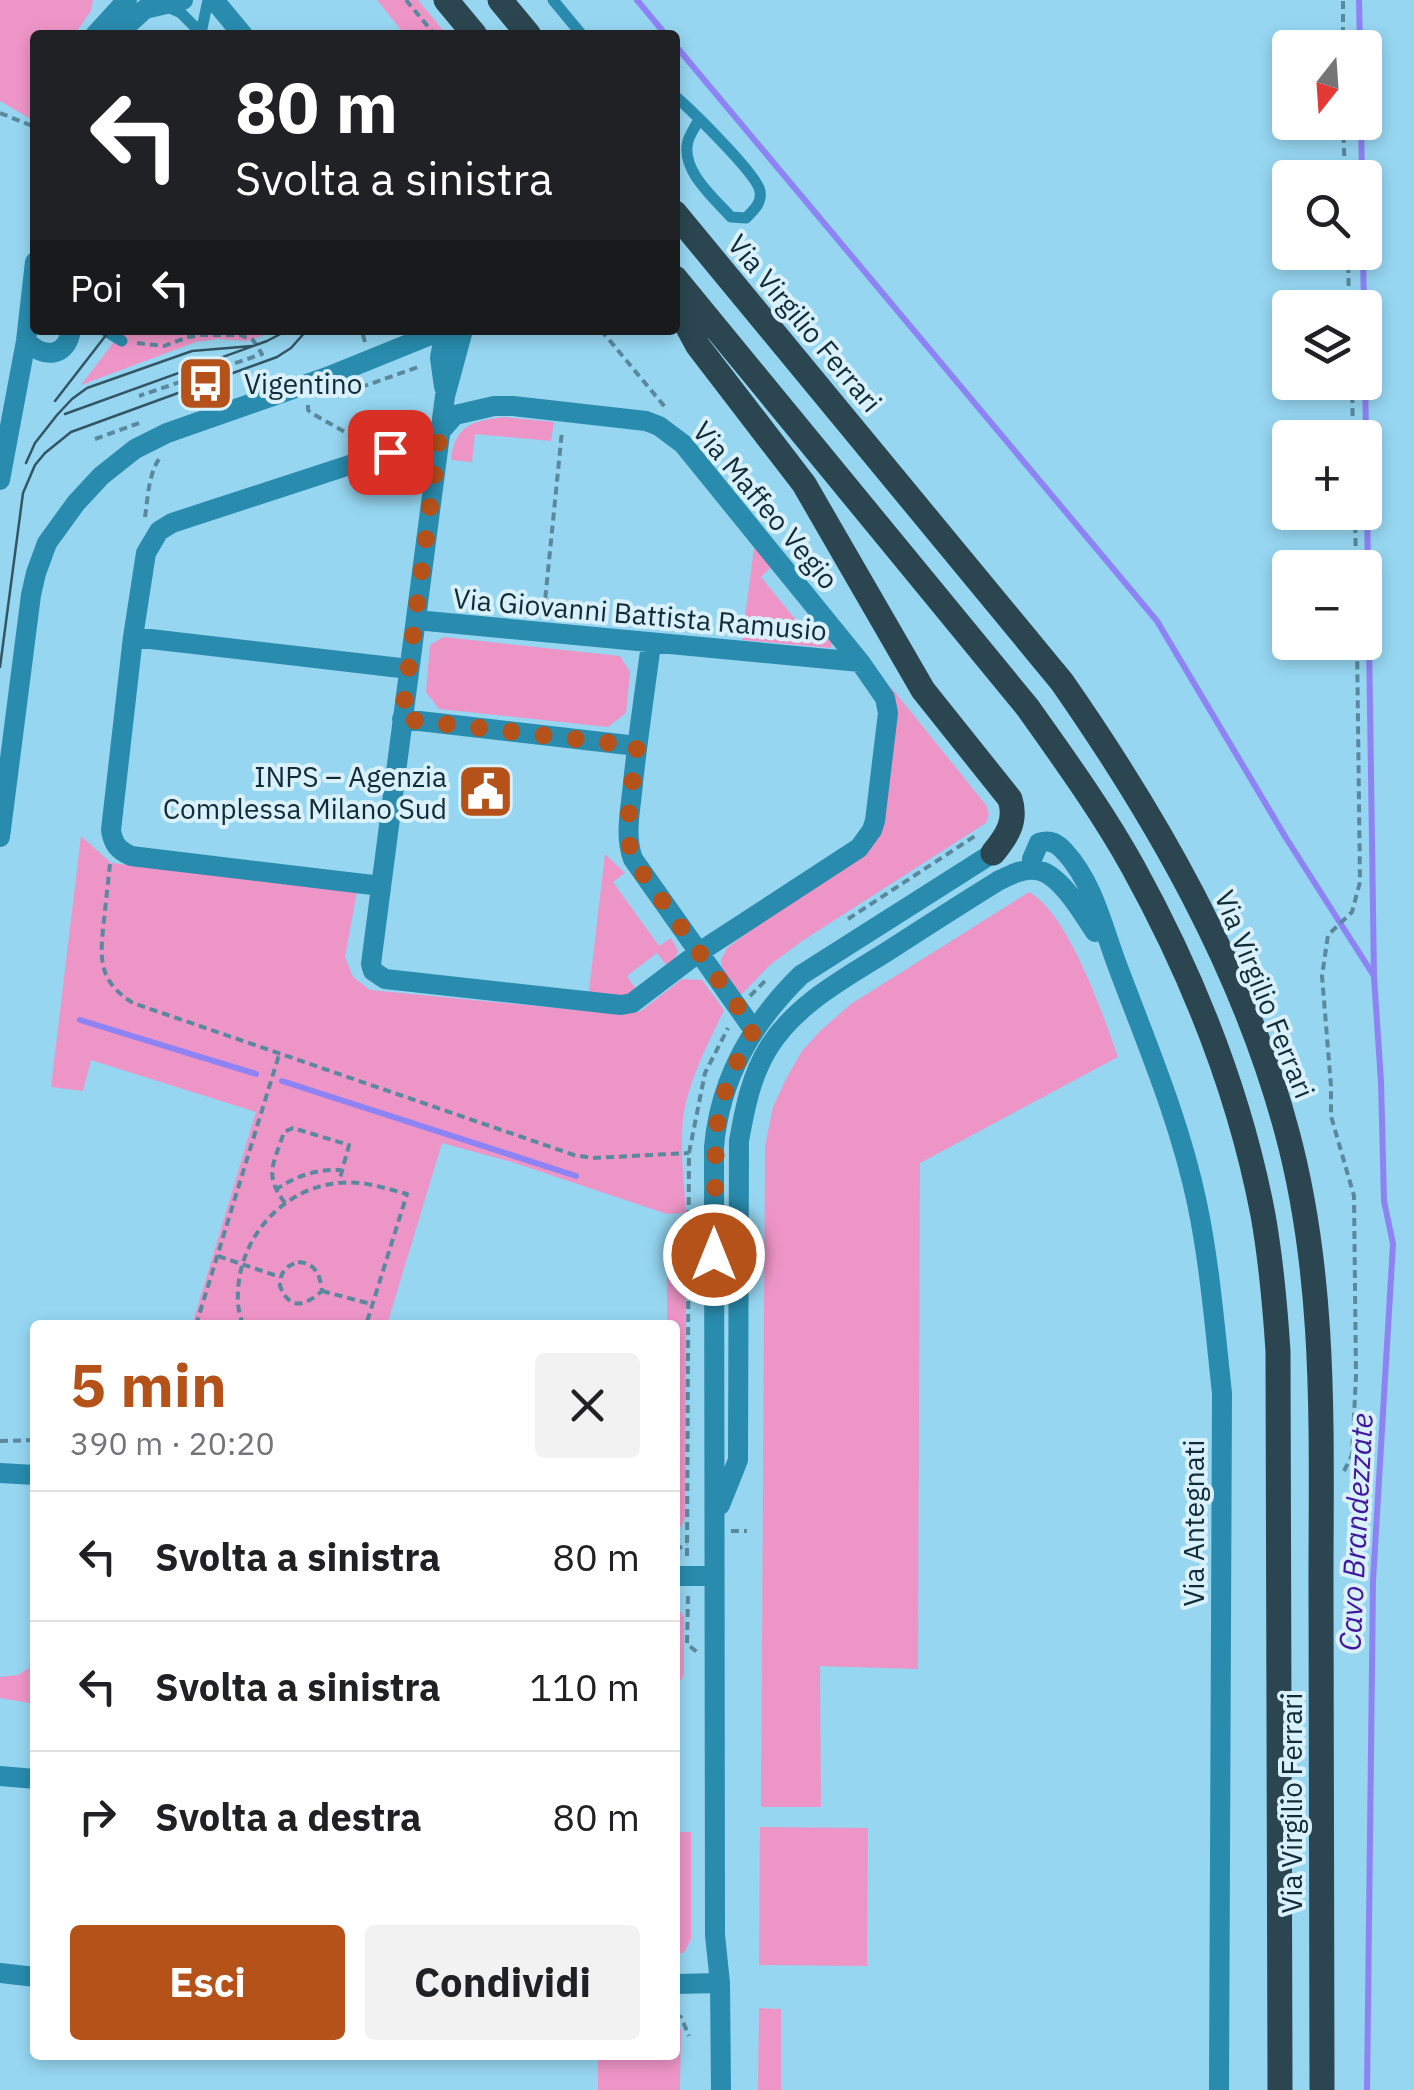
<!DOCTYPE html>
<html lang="it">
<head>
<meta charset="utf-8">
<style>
  body { margin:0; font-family:"IBM Plex Sans",sans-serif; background:#f2f2f2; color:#202124; height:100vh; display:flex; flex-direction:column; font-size:38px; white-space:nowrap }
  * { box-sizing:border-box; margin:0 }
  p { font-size:32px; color:#757577 }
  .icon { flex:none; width:55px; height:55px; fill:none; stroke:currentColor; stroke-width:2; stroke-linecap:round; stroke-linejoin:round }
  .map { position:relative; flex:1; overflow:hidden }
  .side { position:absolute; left:30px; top:1320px; width:650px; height:740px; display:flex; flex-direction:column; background:#fff; border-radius:10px; box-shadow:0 5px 15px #0003 }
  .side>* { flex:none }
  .top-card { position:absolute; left:30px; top:30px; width:650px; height:305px; border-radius:10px; box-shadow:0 5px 15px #0003; background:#202124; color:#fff; overflow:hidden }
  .needle { width:65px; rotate:197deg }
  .fabs { position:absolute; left:1272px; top:30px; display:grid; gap:20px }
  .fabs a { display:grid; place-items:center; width:110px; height:110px; border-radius:10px; background:#fff; box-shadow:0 5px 15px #0003; font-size:50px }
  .pin { position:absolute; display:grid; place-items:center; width:85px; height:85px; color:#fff; margin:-42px; border-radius:20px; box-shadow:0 5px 15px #0006 }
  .me { position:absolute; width:110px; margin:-55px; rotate:0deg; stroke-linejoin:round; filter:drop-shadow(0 0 8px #0008) }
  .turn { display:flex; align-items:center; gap:35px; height:210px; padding:0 40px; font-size:45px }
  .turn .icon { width:130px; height:130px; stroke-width:2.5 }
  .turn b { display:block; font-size:70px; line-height:85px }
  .then { display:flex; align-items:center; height:95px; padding:0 40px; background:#0003; gap:20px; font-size:38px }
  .round { display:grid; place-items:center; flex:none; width:105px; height:105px; border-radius:10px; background:#f2f2f2 }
  .headline { display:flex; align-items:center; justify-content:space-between; height:170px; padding:0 40px }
  h1 { font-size:60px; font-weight:700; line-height:75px; color:#b5521a }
  .action { display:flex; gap:20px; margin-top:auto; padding:20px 40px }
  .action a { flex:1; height:115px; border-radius:10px; background:#b5521a; color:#fff; font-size:40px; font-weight:700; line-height:115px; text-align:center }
  .action a+a { background:#f2f2f2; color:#202124 }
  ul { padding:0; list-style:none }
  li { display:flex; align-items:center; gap:30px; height:130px; padding:0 40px; border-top:2px solid #e0e0e0 }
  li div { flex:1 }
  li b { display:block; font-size:38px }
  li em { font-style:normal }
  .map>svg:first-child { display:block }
  .green { fill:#ee95c7 }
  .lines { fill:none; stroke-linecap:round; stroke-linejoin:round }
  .stream { stroke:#8e83f4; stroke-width:6 }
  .path { stroke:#5a899d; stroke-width:4; stroke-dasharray:8 5; stroke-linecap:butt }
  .service { stroke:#298bad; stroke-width:11 }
  .minor { stroke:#298bad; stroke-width:20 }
  .tertiary { stroke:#298bad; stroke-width:20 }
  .primary { stroke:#2b4651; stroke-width:25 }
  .tram { stroke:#325664; stroke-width:2.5 }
  .route { stroke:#b5521a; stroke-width:18; stroke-dasharray:0 32.4 }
  .labels { text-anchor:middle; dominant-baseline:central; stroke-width:8; stroke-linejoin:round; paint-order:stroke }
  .street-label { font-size:28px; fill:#112c36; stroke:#d8f1fc }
  .poi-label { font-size:28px; fill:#112c36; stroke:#d8f1fc; text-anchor:start }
  .water-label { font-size:30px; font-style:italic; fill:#40189e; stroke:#d8f1fc }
</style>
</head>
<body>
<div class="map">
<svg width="1414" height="2090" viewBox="0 0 1414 2090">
  <rect width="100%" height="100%" fill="#96d6f1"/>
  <path class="green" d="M0,0H93L91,11L74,35H35L34,121L0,101Z
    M377,0H418L447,35H405Z
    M123,330H279L247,341L217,339L196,342L81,385Z
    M504,417L554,422L551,441L475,434L472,462L451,460C455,425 472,421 504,417Z
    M754,548L772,566L761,577L809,636L821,628L832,642L831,648L742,640Z
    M444,637L620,656L630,672L626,713L608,727L439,709L426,692L430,645Z
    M890,686L986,805L989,814L986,823L802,941L770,965L740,996L724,972L721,965V960L727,948L763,921L862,855L893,694Z
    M81,836L111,863L357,891L345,957L353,977L370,990L620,1014L641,1011L682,979L702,980L724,1010C709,1042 690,1077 684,1112C679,1145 684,1179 686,1213L667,1214L512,1162L442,1143L387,1325H192L256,1112L91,1060L83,1091L51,1087Z
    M605,854L625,873L613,882L659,946L671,938L678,951L673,962L667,966L657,953L627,976L636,989L624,998L585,995L589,991Z
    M1029,892C1069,914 1103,1015 1118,1057L920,1163L918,1669L820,1666L821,1807H761L765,1146L773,1107L786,1079L802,1051L820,1031L851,1004Z
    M686,1245L685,1518L681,1527L675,1529V1325H667V1246Z
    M675,1604L684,1617V1675L681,1680H675Z
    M35,1624V1704L0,1698V1677L18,1675L29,1668Z
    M760,1827L868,1828L867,1966L759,1965Z
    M675,1832H691V1939L685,1951L675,1957Z
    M759,2008L781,2009V2090H758Z
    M675,2021L681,2030L680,2090H598V2055H675Z"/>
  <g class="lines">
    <path class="stream" d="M637,0L666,35
      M1359,0L1360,48
      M675,45L1157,621L1286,838L1374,976
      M1361,122L1362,178
      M1363,252L1364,308
      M1365,371L1374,977L1381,1082L1384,1201L1393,1244L1373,1581L1367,2090
      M80,1020L256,1074
      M282,1081L576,1176"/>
    <path class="path" d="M406,0L435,35
      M1343,48V0
      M0,113L35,127
      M1343,122L1345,178
      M1348,252L1349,308
      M601,330L665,407
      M365,342L363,335L369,330
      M137,343L164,346L188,337L201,335H240L253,340L262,354L139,396
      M1352,382L1353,438
      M336,396L421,366
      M308,405V410L313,414L354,437
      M95,439L142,422
      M1355,512L1356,568
      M145,517C148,498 148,476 159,459
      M544,611L562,431
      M110,864C108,882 106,901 104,920C100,958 97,980 133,1003L574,1155L593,1158L689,1153
      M848,919L978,834
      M750,996L768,978
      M275,1190C296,1176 316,1169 341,1170
      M285,1203C263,1174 274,1164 284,1132L293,1128L349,1145L339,1182
      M218,1256L280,1277
      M298,1262C316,1263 320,1275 322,1291C306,1305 290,1312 280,1286C280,1273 285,1266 298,1262Z
      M322,1291L371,1304
      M196,1325L279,1055
      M243,1325C241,1318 238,1310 238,1302C235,1243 279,1189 338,1183C362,1180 384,1188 407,1194L366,1325
      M0,1441L35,1440
      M1344,1471L1352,1455L1356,1376L1354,1196L1331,1116V1086L1322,976L1328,935L1352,912L1360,882L1357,642
      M731,1531H747
      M675,1550L687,1544
      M687,1556L689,1153L705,1073L728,1028
      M688,1596L687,1644L697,1652
      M675,2014L681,2017L689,2036"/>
    <path class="service" d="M553,0L582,35
      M168,7L181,13L203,35
      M201,33L208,0
      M675,96C690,109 757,174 760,191C762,203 754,210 746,218L731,217C714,198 680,170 688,141C690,134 696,126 699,119
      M104,330L122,341"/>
    <path class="minor" d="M214,0L243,35
      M444,387L440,358L445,330
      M416,620L860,662
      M133,637L409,669
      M651,644C645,690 638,736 633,783C631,808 624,835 633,859L753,1029
      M402,719L637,746
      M1033,869L1032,859L1039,843C1050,839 1057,843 1065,852C1094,883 1104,932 1119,970C1148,1047 1180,1122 1197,1203C1210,1265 1215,1330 1222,1393L1219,2090
      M381,886L131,856C118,850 113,844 111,830L133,637L146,553L159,531L172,523L423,441L440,432L455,415L494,406H513L646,421L659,426L683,444L860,662L885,698L888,713L875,821L872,830L859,848L698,953L632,1003L621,1005L385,979L373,971L371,964L445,396L463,330
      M0,1473L35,1475
      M720,1505L738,1460L739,1141C745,1107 751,1076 769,1047C797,1003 845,978 888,951C925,927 961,904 998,881C1010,875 1023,868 1036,870C1059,872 1083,914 1095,932
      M675,1576H714
      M0,1776L35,1779
      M0,1973L35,1977
      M675,1984L720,1983
      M721,2090L720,1983L715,1935L714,1147C720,1078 752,1023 801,975L993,853"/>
    <path class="tertiary" d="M95,35L127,0
      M116,35L145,9L183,0
      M26,341C44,359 67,357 71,330
      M0,480L26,341L35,262
      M0,837L31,595L36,573L47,543L76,503L101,476L135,449L167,433L327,377L443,330"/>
    <path class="primary" d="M446,0L475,35
      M500,0L529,35
      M675,213L1062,682C1158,820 1243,968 1287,1132C1327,1280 1321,1432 1321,1583C1321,1752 1322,1921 1322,2090
      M675,278L1028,708C1064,759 1102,811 1133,867C1192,974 1240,1094 1263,1215C1271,1260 1275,1305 1278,1351L1280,2090
      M675,293L685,322L698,346L804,484L923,690L1010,799C1017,821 1007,836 993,853"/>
    <path class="tram" d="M55,401L110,330
      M65,414L267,341L288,330
      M26,463L35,443L57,415L72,399L87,388L192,351L252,346
      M0,667L23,493L35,465L45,453L71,432L277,357L291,348L307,330"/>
  </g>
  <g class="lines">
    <path class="route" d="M390,452L423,441L440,432L402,719L637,746C634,780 622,828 633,860L754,1029L728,1080L716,1129L714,1255"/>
  </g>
  <defs>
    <symbol id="bus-square" viewBox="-11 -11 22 22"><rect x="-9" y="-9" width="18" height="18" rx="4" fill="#b5521a" stroke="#d8f1fc"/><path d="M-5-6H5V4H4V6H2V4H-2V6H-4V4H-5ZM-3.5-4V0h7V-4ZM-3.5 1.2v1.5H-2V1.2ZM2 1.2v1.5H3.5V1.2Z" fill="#fff"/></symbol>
    <symbol id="civic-square" viewBox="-11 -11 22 22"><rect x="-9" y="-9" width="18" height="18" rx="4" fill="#b5521a" stroke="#d8f1fc"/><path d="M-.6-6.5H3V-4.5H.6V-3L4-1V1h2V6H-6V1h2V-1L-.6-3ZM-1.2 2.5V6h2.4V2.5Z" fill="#fff"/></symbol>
  </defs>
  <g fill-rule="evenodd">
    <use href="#bus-square" x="174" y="352" width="63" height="63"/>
    <use href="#civic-square" x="454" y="760" width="63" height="63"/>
  </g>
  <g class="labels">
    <g class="street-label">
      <text transform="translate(805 323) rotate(50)">Via Virgilio Ferrari</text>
      <text transform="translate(766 505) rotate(50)">Via Maffeo Vegio</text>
      <text transform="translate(640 614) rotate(5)">Via Giovanni Battista Ramusio</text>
      <text transform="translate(1265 994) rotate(68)">Via Virgilio Ferrari</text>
      <text transform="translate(1193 1523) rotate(-90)">Via Antegnati</text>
      <text transform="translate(1291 1803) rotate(-90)">Via Virgilio Ferrari</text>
    </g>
    <g class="poi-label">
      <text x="244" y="383">Vigentino</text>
      <text x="447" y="776" text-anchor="end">INPS – Agenzia<tspan x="447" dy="32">Complessa Milano Sud</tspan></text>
    </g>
    <g class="water-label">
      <text transform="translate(1355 1532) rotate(-87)">Cavo Brandezzate</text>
    </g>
  </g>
</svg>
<div class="fabs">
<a><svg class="needle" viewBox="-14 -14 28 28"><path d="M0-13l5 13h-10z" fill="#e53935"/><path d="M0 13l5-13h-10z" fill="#757577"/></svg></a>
<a><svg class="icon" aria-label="search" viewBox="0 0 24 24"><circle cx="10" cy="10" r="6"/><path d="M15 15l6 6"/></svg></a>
<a><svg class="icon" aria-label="layers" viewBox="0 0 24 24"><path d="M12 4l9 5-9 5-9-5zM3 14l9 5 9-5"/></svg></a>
<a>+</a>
<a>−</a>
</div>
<div class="pin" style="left:390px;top:452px;background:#d93025"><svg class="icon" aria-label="arrive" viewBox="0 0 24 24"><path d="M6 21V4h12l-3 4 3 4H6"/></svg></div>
<svg class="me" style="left:714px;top:1255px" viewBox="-20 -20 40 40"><circle r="17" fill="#b5521a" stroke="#fff" stroke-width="3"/><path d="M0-11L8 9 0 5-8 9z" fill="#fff"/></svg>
<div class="top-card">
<div class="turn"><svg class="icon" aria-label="left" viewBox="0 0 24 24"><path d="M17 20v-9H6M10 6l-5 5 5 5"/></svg><div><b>80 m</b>Svolta a sinistra</div></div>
<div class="then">Poi<svg class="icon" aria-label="left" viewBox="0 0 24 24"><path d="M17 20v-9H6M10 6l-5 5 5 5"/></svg></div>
</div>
<section class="side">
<div class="headline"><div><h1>5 min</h1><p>390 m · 20:20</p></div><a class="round"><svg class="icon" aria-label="close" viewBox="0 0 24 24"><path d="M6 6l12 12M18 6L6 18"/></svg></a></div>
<ul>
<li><svg class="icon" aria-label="left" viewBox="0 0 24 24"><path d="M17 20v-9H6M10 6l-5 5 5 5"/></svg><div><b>Svolta a sinistra</b></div><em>80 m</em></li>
<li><svg class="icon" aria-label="left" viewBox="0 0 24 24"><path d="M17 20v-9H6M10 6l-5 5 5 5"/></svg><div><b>Svolta a sinistra</b></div><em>110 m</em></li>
<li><svg class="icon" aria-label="right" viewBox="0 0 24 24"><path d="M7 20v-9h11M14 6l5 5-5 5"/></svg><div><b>Svolta a destra</b></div><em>80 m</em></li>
</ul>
<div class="action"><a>Esci</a><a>Condividi</a></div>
</section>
</div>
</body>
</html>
